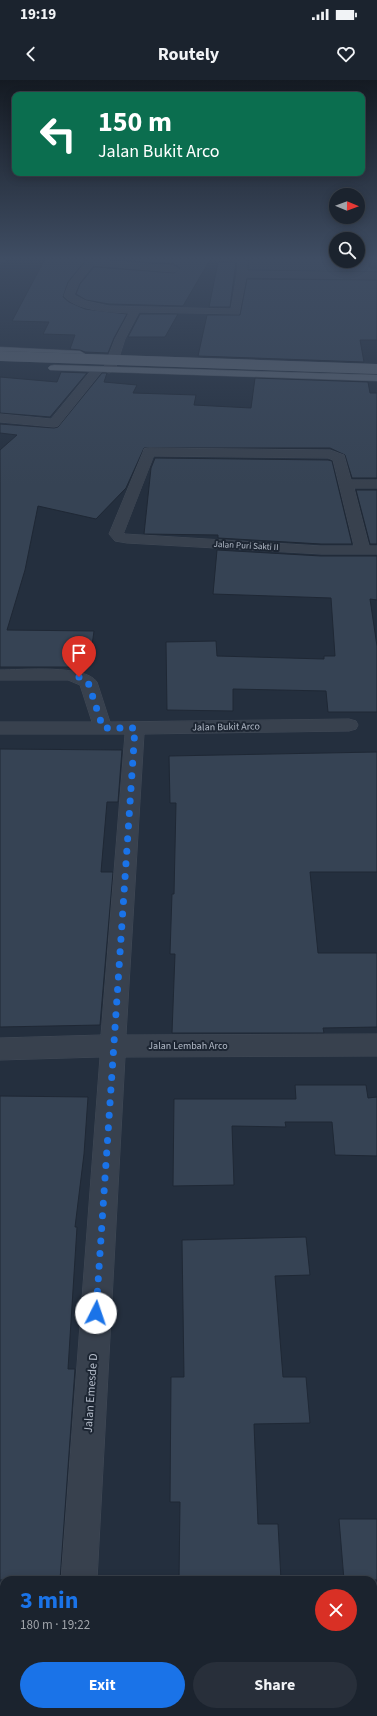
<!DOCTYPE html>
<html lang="en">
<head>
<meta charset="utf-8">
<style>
  body { margin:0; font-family:"Source Sans 3",sans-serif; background:#282f3a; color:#f1f3f6; height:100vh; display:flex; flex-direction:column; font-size:15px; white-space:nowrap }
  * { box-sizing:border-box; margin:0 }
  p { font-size:13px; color:#a0a4aa }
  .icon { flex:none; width:22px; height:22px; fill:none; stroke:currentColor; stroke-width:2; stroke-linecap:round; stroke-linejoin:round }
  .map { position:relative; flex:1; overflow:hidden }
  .details { position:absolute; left:0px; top:1496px; width:377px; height:140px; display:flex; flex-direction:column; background:#1b232e; border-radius:12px 12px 0 0; box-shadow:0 2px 10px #0003,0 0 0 1px #39404a }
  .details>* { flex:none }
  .top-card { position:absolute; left:12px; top:12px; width:353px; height:84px; border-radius:8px; box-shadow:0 2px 10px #0003,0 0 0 1px #39404a; background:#0b6e4f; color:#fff; overflow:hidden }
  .needle { width:26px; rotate:91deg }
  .buttons { position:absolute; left:329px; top:108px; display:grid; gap:8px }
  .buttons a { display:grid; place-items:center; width:36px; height:36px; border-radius:50%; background:#1b232e; box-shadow:0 2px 10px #0003,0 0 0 1px #39404a; font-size:20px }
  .pin { position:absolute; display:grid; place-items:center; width:34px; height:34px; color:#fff; margin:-41px -17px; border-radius:50% 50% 50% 0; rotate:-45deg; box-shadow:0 0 4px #0007 }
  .pin .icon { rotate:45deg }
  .me { position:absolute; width:44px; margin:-22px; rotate:4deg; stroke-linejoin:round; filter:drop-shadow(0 0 3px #0008) }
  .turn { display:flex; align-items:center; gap:14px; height:84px; padding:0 20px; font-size:18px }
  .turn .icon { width:52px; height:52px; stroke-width:2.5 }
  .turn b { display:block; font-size:28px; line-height:34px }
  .round { display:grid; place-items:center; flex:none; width:42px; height:42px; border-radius:21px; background:#282f3a }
  .summary { display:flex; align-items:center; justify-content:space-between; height:68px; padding:0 20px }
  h1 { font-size:24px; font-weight:700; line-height:30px; color:#1a73e8 }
  .button { display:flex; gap:8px; margin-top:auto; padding:8px 20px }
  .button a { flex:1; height:46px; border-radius:24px; background:#1a73e8; color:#fff; font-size:16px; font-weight:700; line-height:46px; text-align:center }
  .button a+a { background:#282f3a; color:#f1f3f6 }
  .status { display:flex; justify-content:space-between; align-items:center; height:28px; padding:0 20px; background:#1b232e; direction:ltr }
  .status svg { height:11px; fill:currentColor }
  header { display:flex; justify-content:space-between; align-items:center; height:52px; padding:0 20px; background:#1b232e; font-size:18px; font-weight:700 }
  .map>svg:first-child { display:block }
  .building { fill:#364354; stroke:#1f2835 }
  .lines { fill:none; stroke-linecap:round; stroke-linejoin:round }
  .street-casing { stroke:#414a57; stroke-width:1 }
  .primary-casing { stroke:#414a57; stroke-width:1 }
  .street { fill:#38414e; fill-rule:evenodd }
  .primary { fill:#56606e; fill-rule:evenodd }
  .primary-bridge-casing { stroke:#414a57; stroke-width:10; stroke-linecap:butt }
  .primary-bridge { stroke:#56606e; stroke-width:10 }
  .route { stroke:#1a73e8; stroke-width:7; stroke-dasharray:0 12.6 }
  .labels { text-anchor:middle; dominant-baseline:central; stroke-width:4; stroke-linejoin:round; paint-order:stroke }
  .far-street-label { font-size:9px; fill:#b4bcc9; stroke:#1d2633 }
  .street-label { font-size:10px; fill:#b4bcc9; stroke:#1d2633 }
  .near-street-label { font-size:12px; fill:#b4bcc9; stroke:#1d2633 }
</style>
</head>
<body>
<div class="status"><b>19:19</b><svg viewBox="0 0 49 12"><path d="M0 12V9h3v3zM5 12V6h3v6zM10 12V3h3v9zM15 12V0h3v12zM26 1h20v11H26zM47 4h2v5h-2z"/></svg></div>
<header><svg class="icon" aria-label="back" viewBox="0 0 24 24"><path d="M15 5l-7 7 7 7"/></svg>Routely<svg class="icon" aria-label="heart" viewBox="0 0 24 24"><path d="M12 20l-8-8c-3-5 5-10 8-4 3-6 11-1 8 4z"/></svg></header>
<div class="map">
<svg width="377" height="1636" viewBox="0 0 377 1636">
  <rect width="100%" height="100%" fill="#242f3e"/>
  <path class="building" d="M46,177H88L68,202L63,217L69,222L85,229L127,234L114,258L108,273L85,272L80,270L70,269L75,255L43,254L49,242L12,241Z
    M99,177H207L210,180L183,226L109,224L86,220L76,214L80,204L94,187L174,193L180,188L174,184L99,179Z
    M248,177H313L314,178H336V181H358V179H367L370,188H377V192L248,190Z
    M218,182H236L230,227H209Z
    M247,199L377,200V260H360L364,282L198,276L207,235H240Z
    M140,234H178L165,257H128Z
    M61,292L87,293L50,337L0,333V297L57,302Z
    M102,293H107L104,302L137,305L133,313L196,315L194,325L251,328L255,298L368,302L370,313H377V398H352L345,375L330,368H144L126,408L96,439L38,426L25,490L7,550L94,551L89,587H0V370L17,355L0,353V344L54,348L58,347Z
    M155,378L328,380L332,381L352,464H321L218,458V455L144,454L151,388Z
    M356,410H377V464H370Z
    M217,470L321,476H377V520L370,519L377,566V632H328L326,611L233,609V631L167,630L166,562L216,561L217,576L324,579V576H335L331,518L213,514Z
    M0,669L122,670L118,722H107L101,792H113L100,945L0,947Z
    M377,672V792H310L318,873H377V947L323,948L324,953H172L175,874H170L172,814H174L176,723H170L169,676Z
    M295,1005H366L368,1018L377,1017V1076L335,1075L332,1042H285L286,1047L232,1046L234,1105L173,1106L174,1019H296Z
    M0,1016L88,1017L84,1074L75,1147H77L68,1289H75L60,1500H0Z
    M306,1157L310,1195L275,1196L283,1297H306L310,1343L254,1344L258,1444H278L281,1500H179L180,1422H170L171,1297H184L182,1160Z
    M339,1439H377V1500H344Z"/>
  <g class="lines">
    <defs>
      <path id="street" d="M0,177H9L0,184Z
        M90,177H98L96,180L174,186L179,189L174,192L93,185L79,203L74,215L86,221L109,226L231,229L237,194L238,181L212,180L208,177H247V191L377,193V199L246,197L239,234L139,232L125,259L115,290L109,293L103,290L115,259L129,233C110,232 77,231 64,216L69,203Z
        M97,287L103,290L58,346L54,347L0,342V334L51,339L93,288Z
        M149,368L330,370L344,375L351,400H377V408H354L369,466H377V474H321L127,463L115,461L109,454L143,372L144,369ZM154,376L328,378L333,380L354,466H321L125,454L124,453Z
        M0,590C21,590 85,584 97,602L110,642L349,639L356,641L358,645L356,649L349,651L144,654L126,955L377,954V976L125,977L97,1500H61L100,977L0,980V958L101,955L125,654H0V642H92L80,605L68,600H0Z
        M51,1632H89V1636H51Z"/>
      <path id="primary" d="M0,267L80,271L85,274L80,277L0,273Z
        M54,285L377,295V301L50,290L48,288L50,286Z"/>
    </defs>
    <use href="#street" class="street-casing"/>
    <use href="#primary" class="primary-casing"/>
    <use href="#street" class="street"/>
    <use href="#primary" class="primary"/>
    <defs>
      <path id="primary-bridge" d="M0,276L377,289"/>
    </defs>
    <use href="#primary-bridge" class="primary-bridge-casing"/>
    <use href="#primary-bridge" class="primary-bridge"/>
  </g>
  <linearGradient id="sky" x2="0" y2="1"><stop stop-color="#141a22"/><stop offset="0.44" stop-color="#3f4d63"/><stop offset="1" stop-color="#3f4d63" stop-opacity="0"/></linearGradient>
  <rect width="377" height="406" fill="url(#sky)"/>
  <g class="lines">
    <path class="route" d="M79,597L88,602L103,648H135L96,1233"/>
  </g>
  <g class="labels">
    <g class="far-street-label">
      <text transform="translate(246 466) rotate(3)">Jalan Puri Sakti II</text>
    </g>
    <g class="street-label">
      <text transform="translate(226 647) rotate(-1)">Jalan Bukit Arco</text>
      <text x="188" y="966">Jalan Lembah Arco</text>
    </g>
    <g class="near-street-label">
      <text transform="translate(91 1313) rotate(-86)">Jalan Emesde D</text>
    </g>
  </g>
</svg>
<div class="buttons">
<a><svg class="needle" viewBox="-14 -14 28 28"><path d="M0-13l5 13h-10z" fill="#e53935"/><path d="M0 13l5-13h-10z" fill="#a0a4aa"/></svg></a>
<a><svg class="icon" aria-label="search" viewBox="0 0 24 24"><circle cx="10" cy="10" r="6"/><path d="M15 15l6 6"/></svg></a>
</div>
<div class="pin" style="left:79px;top:597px;background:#d93025"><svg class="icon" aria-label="arrive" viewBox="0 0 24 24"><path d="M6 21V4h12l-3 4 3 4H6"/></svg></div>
<svg class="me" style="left:96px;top:1233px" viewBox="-20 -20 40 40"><circle r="19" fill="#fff"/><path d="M0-13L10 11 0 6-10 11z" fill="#1a73e8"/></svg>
<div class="top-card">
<div class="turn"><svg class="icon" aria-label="left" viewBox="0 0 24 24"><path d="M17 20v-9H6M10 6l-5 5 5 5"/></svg><div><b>150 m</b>Jalan Bukit Arco</div></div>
</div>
<section class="details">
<div class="summary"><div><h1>3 min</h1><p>180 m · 19:22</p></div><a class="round" style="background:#d93025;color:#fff"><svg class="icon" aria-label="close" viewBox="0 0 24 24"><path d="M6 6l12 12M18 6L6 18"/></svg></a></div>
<div class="button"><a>Exit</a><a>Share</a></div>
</section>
</div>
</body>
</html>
